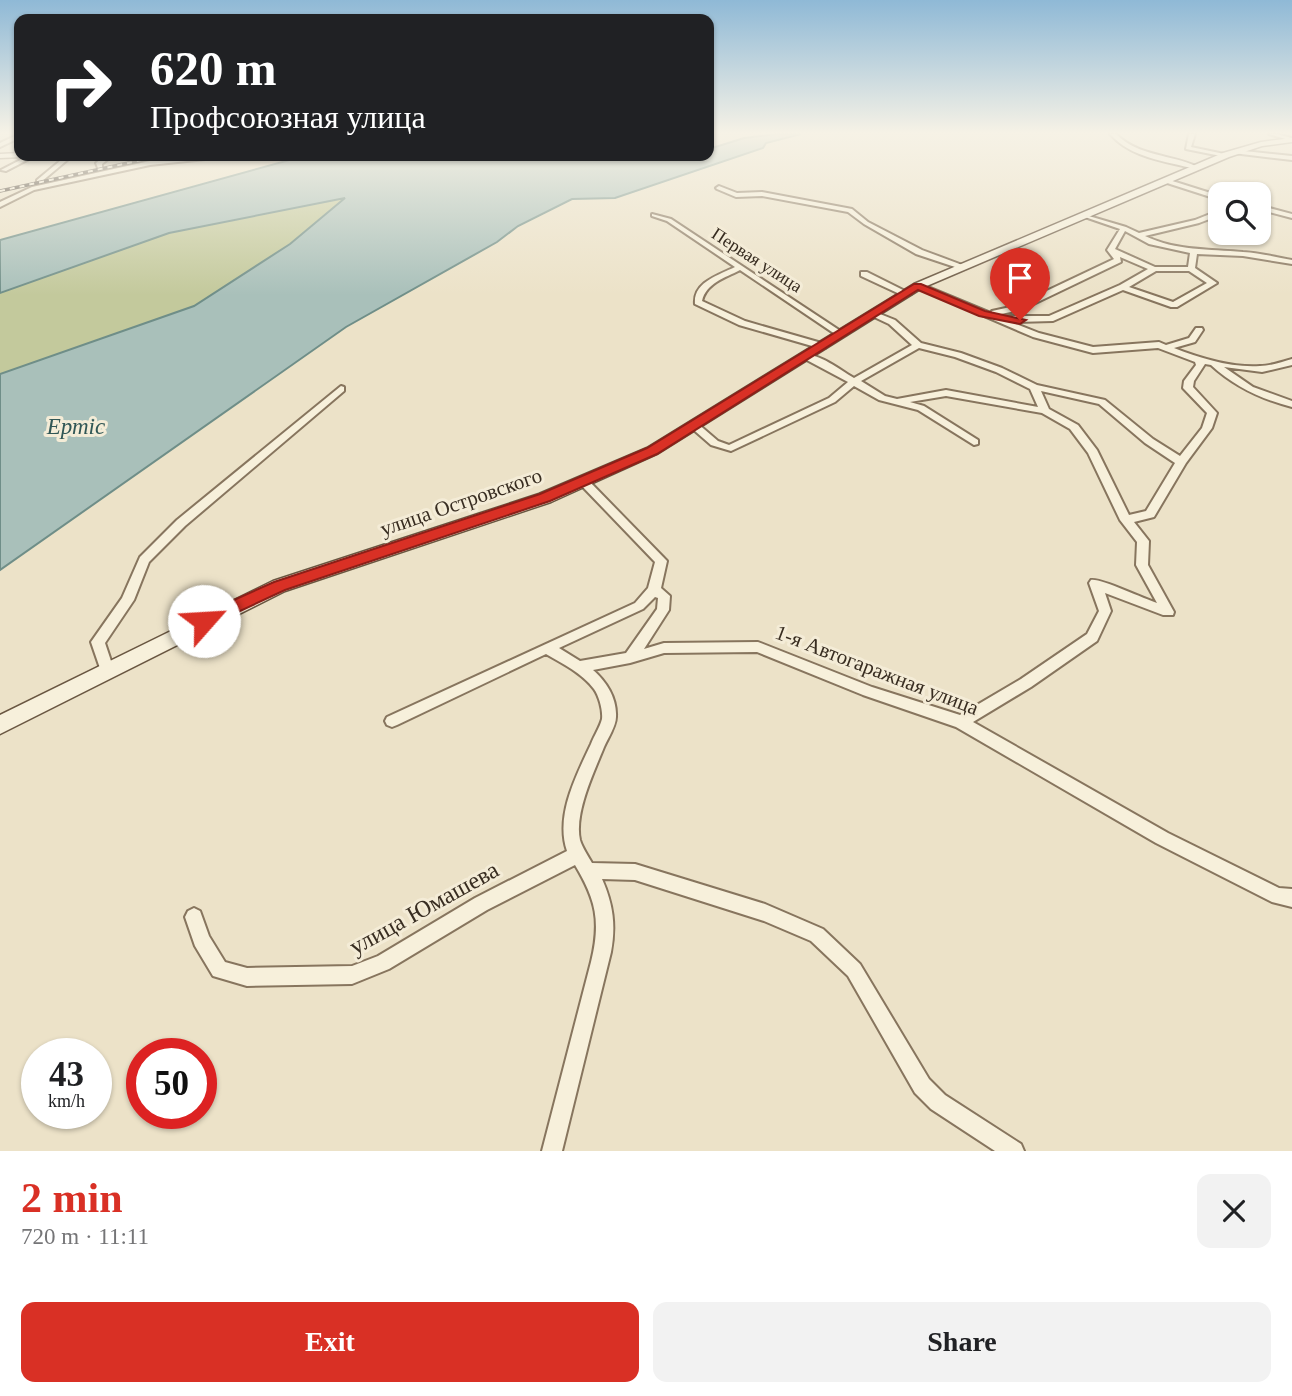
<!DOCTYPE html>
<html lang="en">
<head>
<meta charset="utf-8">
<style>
  body { margin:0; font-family:Georgia,serif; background:#f2f2f2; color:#202124; height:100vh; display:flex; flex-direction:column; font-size:26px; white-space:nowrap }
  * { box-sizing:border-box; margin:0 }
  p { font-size:23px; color:#757577 }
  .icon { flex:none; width:38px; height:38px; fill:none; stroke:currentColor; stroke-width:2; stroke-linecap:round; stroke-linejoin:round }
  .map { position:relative; height:1151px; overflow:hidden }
  .drawer { display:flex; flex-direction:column; background:#fff; flex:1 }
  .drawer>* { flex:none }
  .hud { position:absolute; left:14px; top:14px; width:700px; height:147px; border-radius:14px; box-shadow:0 2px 5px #0004; background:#202124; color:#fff; overflow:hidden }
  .fabs { position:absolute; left:1208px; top:182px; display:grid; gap:14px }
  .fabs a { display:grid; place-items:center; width:63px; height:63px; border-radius:14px; background:#fff; box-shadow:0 2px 5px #0004; font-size:35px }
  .speed { position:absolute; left:21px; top:1038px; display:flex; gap:14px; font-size:35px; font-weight:700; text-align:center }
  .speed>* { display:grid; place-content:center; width:91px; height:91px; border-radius:50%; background:#fff; box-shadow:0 2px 5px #0004; line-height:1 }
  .speed small { font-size:18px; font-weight:400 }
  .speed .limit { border:10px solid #d22; background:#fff; color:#111 }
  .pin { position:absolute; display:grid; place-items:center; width:60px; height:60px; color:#fff; margin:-72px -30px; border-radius:50% 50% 50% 0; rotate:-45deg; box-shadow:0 0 7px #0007 }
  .pin .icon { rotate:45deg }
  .me { position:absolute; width:77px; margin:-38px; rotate:64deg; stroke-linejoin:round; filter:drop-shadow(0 0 5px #0008) }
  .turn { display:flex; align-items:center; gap:24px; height:147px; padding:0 21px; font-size:32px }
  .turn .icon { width:91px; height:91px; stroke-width:2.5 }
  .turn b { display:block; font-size:49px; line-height:60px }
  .round { display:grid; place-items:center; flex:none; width:74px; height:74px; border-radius:14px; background:#f2f2f2 }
  .headline { display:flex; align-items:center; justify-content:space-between; height:119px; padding:0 21px }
  h1 { font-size:42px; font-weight:800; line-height:52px; color:#d93025 }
  .button { display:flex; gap:14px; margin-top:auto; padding:14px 21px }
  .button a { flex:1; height:80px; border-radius:14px; background:#d93025; color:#fff; font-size:28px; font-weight:800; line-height:80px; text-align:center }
  .button a+a { background:#f2f2f2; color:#202124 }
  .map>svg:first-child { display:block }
  .green { fill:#c3c99c }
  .water { fill:#a9c0ba; stroke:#6f8e88; stroke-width:2 }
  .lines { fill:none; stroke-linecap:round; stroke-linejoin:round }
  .minor-casing { stroke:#87755e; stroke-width:4 }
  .tertiary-casing { stroke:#87755e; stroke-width:3 }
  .secondary-casing { stroke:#695641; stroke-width:3 }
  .minor { fill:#f7f0db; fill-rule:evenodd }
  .tertiary { fill:#f7f0db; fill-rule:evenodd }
  .secondary { fill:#f7f0db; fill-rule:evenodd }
  .rail-casing { stroke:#382d21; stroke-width:3.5 }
  .rail { stroke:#f4ecd7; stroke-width:2; stroke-dasharray:5; stroke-linecap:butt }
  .route { fill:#d93025; stroke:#8d1f18; stroke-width:2 }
  .labels { text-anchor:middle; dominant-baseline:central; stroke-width:6; stroke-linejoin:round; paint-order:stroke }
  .far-street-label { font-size:18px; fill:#382d21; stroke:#f4ecd7 }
  .street-label { font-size:21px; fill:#382d21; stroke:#f4ecd7 }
  .water-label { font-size:23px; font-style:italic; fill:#315756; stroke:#f4ecd7 }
  .near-street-label { font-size:24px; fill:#382d21; stroke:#f4ecd7 }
</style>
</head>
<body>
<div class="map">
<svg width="1292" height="1151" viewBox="0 0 1292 1151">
  <rect width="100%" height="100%" fill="#ece2c8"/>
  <path class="green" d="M346,197L290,244L194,306L0,374V293L169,233Z"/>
  <path class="water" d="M776,134H801L766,143L763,148L615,198L572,199L518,226L497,242L346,327L0,570V374L194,306L290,244L345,198L169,233L0,293V240L304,156H709V149L744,138Z"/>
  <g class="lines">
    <defs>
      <path id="minor" d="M19,134V138L0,147V143Z
        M1110,134H1116C1139,157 1171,154 1198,167L1195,169C1165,161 1131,158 1110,134Z
        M1189,134H1195L1191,147L1229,155L1226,157L1186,149Z
        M1269,134H1276L1292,138V141Z
        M1235,150L1292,156V160L1233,153Z
        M28,156H35L6,171L1,170Z
        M66,156H72L41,182H37V180Z
        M105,156H112L102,164V168H98L96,163Z
        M212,156H233L150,165L34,190L0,207V202L32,187L150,161Z
        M1166,179L1220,196V200L1164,182Z
        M719,186L737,193L762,192L852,209L868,222L922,250L965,266L958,268L916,254L864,224L848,212L762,196L736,197L717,189L716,188Z
        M1258,205L1292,214V218L1258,209Z
        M1220,210V215L1199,223L1145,236C1176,251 1209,249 1243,252C1259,253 1276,257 1292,260V264L1243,256L1197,254L1195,268L1217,283L1177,307H1171L1123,290L1053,321L1011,322L1039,333L1093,347L1159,342L1166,345L1189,338L1196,328H1202L1203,330L1195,342L1174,348C1200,358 1231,368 1260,366C1270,366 1282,362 1292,359V365L1262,372L1224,367L1253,387L1292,401V407C1261,399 1235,387 1211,365L1205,364L1194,381L1193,387L1217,413L1212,428L1186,463L1154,517L1134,522L1149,541L1148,565L1174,612L1173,615H1163L1105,593L1111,611L1097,641L1031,687L973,722L1168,833L1279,888L1292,889V907L1272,902L1156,843L956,727L863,695L757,652L664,653L630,663L593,670C606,681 617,698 616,717C616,726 608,738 604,747C594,772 574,813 580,840C582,847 588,856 592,863L635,864L765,904L823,929L860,964L929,1079L945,1095L1021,1144L1024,1151H995L931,1109L915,1093L848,976L811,941L764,921L635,880L602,879C613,904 616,925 611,952L562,1151H542L591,962C601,921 596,900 575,865L487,910L389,969L352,984L247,986L213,976L195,946L185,917L188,911L194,908L200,911L209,936L225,962L247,968L352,966L378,956L475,898L567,851C555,816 576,776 591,744C594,736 600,727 602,719C603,710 599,696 594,689C582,673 563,664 546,654L397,725L392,727L387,725L385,721L387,717L635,603L648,588L655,562L580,484L579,482L580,480H588L667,561L661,588L670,596L669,610L644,649L664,643L758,642L872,687L960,715L1021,679L1087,634L1099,611L1089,583L1091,580C1100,578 1144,599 1157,603L1136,565L1137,542L1120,520L1088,453L1070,429L1042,413L946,396L910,402L924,406L978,440V444L974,445L918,410L879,400L854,386L835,402L731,451L711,445L688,425L693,422L697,423L718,441L729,445L829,398L848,382L803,358V354C820,354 839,369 854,378L912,345L889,324L872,316V312H875L895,320L921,343L961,353L1002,368L1037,385L1105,400L1153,439L1180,456L1202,428L1207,413L1183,388L1184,381L1196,365L1195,362L1158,348L1093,353L1033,337L914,286L921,284L991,313L992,311L1015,306L1114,259L1107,250L1120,229L1082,216V214L1126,227L1139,233L1195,220ZM1125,231L1149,244L1190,253L1188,267H1155L1115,249ZM1120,257L1148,269L1120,285L1049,316H1007L1003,318L996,315L1021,310L1121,262ZM1156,271H1189L1207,283L1173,302L1129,287ZM919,348L955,357L996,372L1030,389L1038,407L946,390L897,399L885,396L861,381ZM1041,391L1099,404L1145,443L1175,463L1146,511L1129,515L1097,450L1078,425L1049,409ZM655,597L658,598L657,609L626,653L580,661L559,648L643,609Z
        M652,214L671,219L845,334L838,336L740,270C725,278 706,283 702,301L745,321L825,344V348H819L739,325L695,304C693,282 719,275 735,267L667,221L652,216Z
        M861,272H867L911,294L904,296L861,276Z
        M341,386L344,387V391L185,526L149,562L134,600L105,643L114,670L112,674L107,675L102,674L91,642L122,598L140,557L177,520Z"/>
      <path id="tertiary" d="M19,153L22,157L0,158V154Z"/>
      <path id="secondary" d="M1292,138V142L1262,146L1229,157L922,288L657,454L551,502L285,591L0,734V715L273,581L539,494L647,448L914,284L1223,153L1261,142Z"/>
    </defs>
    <use href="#minor" class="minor-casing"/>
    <use href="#tertiary" class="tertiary-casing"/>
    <use href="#secondary" class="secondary-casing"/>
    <use href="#minor" class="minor"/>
    <use href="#tertiary" class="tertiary"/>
    <use href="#secondary" class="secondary"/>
    <defs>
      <path id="rail" d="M0,191L160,156"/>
    </defs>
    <use href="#rail" class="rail-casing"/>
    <use href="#rail" class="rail"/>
  </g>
  <linearGradient id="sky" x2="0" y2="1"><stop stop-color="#8fb9d6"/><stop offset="0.45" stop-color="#f6f2e6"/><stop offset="1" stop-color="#f6f2e6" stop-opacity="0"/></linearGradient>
  <rect width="1292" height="295" fill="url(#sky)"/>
  <path class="route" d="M914,284H921L985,311L1026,320L1020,324L979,316L918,290L657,454L550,501L285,590L210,625H198L195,621L198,616L274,582L540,494L647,448Z"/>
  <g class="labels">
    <g class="far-street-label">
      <text transform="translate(757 260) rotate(33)">Первая улица</text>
    </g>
    <g class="street-label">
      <text transform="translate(461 502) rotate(-19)">улица Островского</text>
      <text transform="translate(877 670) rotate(21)">1-я Автогаражная улица</text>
    </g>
    <g class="water-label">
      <text x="76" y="426">Ертіс</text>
    </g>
    <g class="near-street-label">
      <text transform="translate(424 908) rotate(-29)">улица Юмашева</text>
    </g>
  </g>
</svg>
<div class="fabs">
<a><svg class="icon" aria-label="search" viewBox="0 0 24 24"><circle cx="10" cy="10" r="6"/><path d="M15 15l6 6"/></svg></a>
</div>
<div class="speed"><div>43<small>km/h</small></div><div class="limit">50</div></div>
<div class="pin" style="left:1020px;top:320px;background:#d93025"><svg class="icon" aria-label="arrive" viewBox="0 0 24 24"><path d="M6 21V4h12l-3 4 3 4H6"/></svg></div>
<svg class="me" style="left:204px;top:621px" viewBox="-20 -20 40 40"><circle r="19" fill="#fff"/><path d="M0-13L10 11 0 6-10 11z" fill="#d93025"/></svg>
<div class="hud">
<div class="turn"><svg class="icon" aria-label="right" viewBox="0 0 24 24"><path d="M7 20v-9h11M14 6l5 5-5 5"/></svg><div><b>620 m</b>Профсоюзная улица</div></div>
</div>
</div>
<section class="drawer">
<div class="headline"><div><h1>2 min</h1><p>720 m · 11:11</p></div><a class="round"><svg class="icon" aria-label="close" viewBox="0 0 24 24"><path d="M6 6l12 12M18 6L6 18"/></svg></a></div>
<div class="button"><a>Exit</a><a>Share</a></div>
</section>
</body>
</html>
